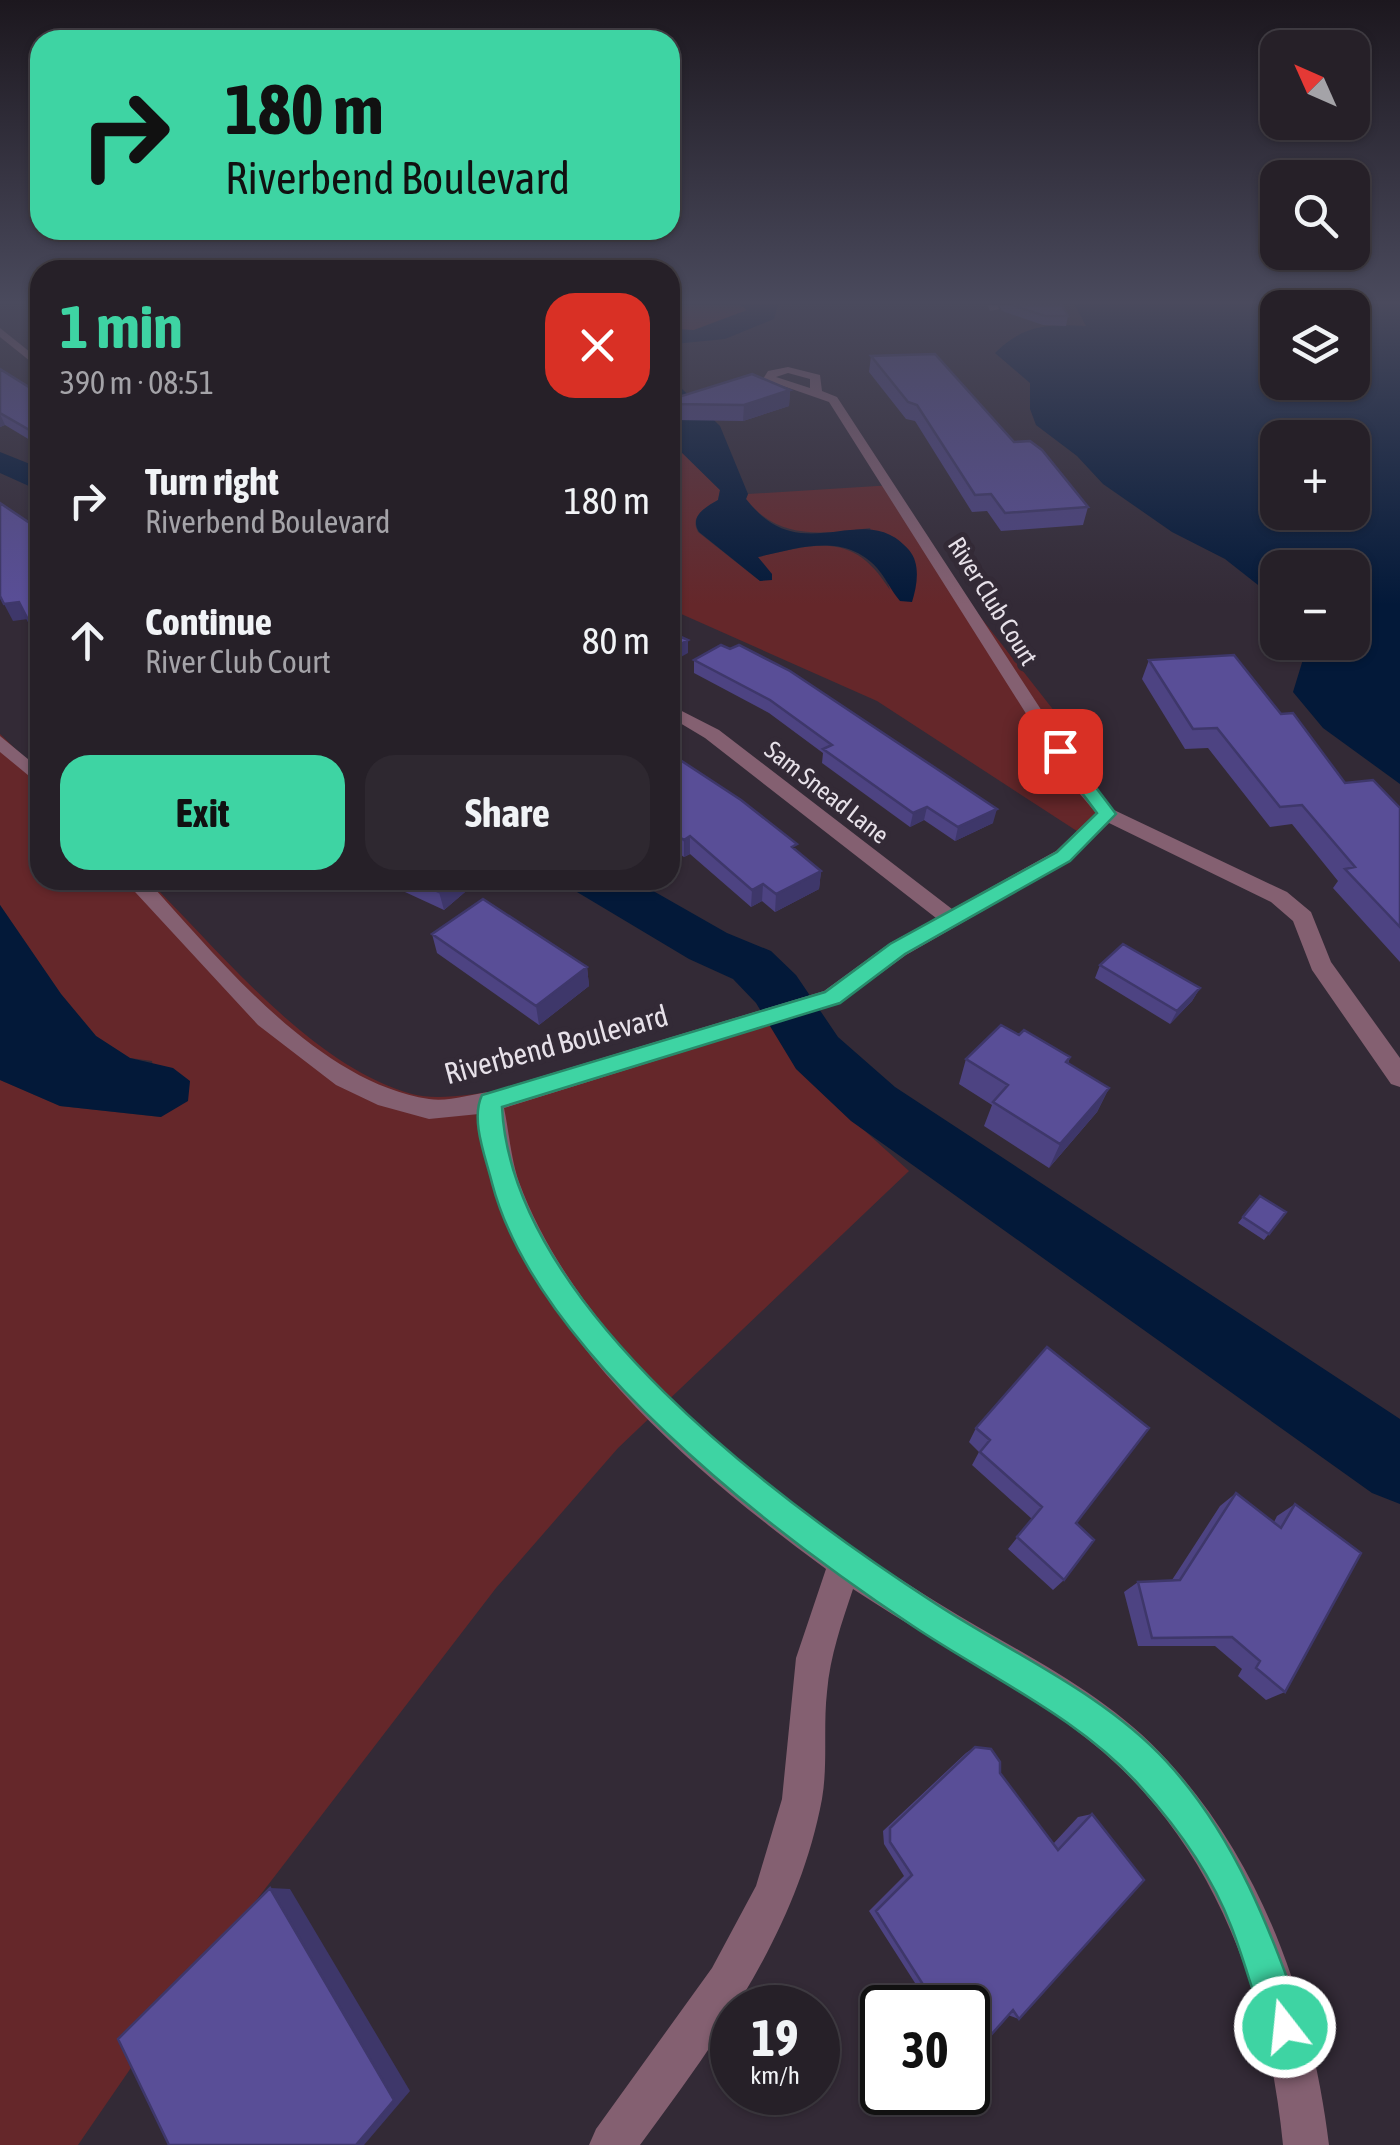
<!DOCTYPE html>
<html lang="en">
<head>
<meta charset="utf-8">
<style>
  body { margin:0; font-family:"Asap Condensed",sans-serif; background:#2e2830; color:#f1f3f6; height:100vh; display:flex; flex-direction:column; font-size:38px; white-space:nowrap }
  * { box-sizing:border-box; margin:0 }
  p { font-size:32px; color:#a4a3a8 }
  .icon { flex:none; width:55px; height:55px; fill:none; stroke:currentColor; stroke-width:2; stroke-linecap:round; stroke-linejoin:round }
  .map { position:relative; flex:1; overflow:hidden }
  .drawer { position:absolute; left:30px; top:260px; width:650px; height:630px; display:flex; flex-direction:column; background:#262028; border-radius:30px; box-shadow:0 2px 8px #0004,0 0 0 2px #423e45 }
  .drawer>* { flex:none }
  .guide { position:absolute; left:30px; top:30px; width:650px; height:210px; border-radius:30px; box-shadow:0 2px 8px #0004,0 0 0 2px #423e45; background:#3ed4a3; color:#111; overflow:hidden }
  .needle { width:65px; rotate:315deg }
  .controls { position:absolute; left:1260px; top:30px; display:grid; gap:20px }
  .controls a { display:grid; place-items:center; width:110px; height:110px; border-radius:20px; background:#262028; box-shadow:0 2px 8px #0004,0 0 0 2px #423e45; font-size:50px }
  .speed { position:absolute; left:710px; top:1985px; display:flex; gap:20px; font-size:50px; font-weight:700; text-align:center }
  .speed>* { display:grid; place-content:center; width:130px; height:130px; border-radius:50%; background:#262028; box-shadow:0 2px 8px #0004,0 0 0 2px #423e45; line-height:1 }
  .speed small { font-size:25px; font-weight:400 }
  .speed .limit { border:5px solid #111; border-radius:15px; background:#fff; color:#111 }
  .pin { position:absolute; display:grid; place-items:center; width:85px; height:85px; color:#fff; margin:-42px; border-radius:20px; box-shadow:0 5px 15px #0006 }
  .me { position:absolute; width:110px; margin:-55px; rotate:344deg; stroke-linejoin:round; filter:drop-shadow(0 0 8px #0008) }
  .turn { display:flex; align-items:center; gap:35px; height:210px; padding:0 30px; font-size:45px }
  .turn .icon { width:130px; height:130px; stroke-width:2.5 }
  .turn b { display:block; font-size:70px; line-height:85px }
  .round { display:grid; place-items:center; flex:none; width:105px; height:105px; border-radius:30px; background:#2e2830 }
  .summary { display:flex; align-items:center; justify-content:space-between; height:170px; padding:0 30px }
  h1 { font-size:60px; font-weight:700; line-height:75px; color:#3ed4a3 }
  .button { display:flex; gap:20px; margin-top:auto; padding:20px 30px }
  .button a { flex:1; height:115px; border-radius:30px; background:#3ed4a3; color:#111; font-size:40px; font-weight:700; line-height:115px; text-align:center }
  .button a+a { background:#2e2830; color:#f1f3f6 }
  ul { padding:0; list-style:none }
  li { display:flex; align-items:center; gap:30px; height:140px; padding:0 30px }
  li div { flex:1 }
  li b { display:block; font-size:38px }
  li em { font-style:normal }
  .map>svg:first-child { display:block }
  .green { fill:#65272a }
  .water { fill:#031939; fill-rule:evenodd }
  .lines { fill:none; stroke-linecap:round; stroke-linejoin:round }
  .river { fill:#031939; fill-rule:evenodd }
  .minor { fill:#846071; fill-rule:evenodd }
  .wall { fill:#4d4382 }
  .shaded-wall { fill:#3e376a }
  .building { fill:#594e97; stroke:#3e376a; stroke-width:2.5 }
  .route { fill:#3ed4a3; stroke:#288a6a; stroke-width:2.5 }
  .labels { text-anchor:middle; dominant-baseline:central; stroke-width:10; stroke-linejoin:round; paint-order:stroke }
  .far-street-label { font-size:25px; fill:#e7e1e9; stroke:#332a36 }
  .street-label { font-size:30px; fill:#e7e1e9; stroke:#332a36 }
</style>
</head>
<body>
<div class="map">
<svg width="1400" height="2145" viewBox="0 0 1400 2145">
  <rect width="100%" height="100%" fill="#332a36"/>
  <path class="green" d="M670,305H740L748,310L694,330L671,329Z
    M670,441L720,490L718,500C706,507 689,516 698,532L760,581L757,557C816,544 853,530 890,590L870,528C823,534 778,541 746,499L748,494L893,485L956,586L1055,712L1100,808L1083,835L877,701L670,609Z
    M0,734L40,773V880H148C221,952 311,1066 412,1094C479,1113 699,1034 775,1013L793,1033L822,1092L909,1171L618,1448L496,1588L159,2027L78,2145H0V1080L60,1106L161,1117L152,1061L130,1058L96,1036L61,994L0,905Z"/>
  <path class="water" d="M740,305H778L774,319L725,339L674,344L670,350V329L694,330L747,310Z
    M1075,305H1400V784L1323,728L1293,692L1308,643L1352,642V568H1278L1277,600L1225,559L1172,532L1103,484L1077,456L1036,425L1030,409V383L995,353C1023,325 1047,324 1086,326ZM1278,308H1352V382H1278ZM1278,438H1352V512H1278Z
    M670,369L677,384L720,426L748,494L746,499C758,514 771,526 790,531C833,542 875,510 909,550C921,564 917,586 912,602L900,601C891,591 886,578 877,568C844,532 799,548 758,557L772,574V580L760,581L699,532C689,516 706,507 718,500L720,490L670,441Z
    M0,905L61,994L96,1036L130,1058L173,1068L190,1081L188,1101L161,1117L60,1106L0,1080Z"/>
  <g class="lines">
    <path class="river" d="M0,452L40,468V491L0,473Z
      M569,880H634L727,933L771,951L796,975L838,1037L895,1087L1400,1419V1504L1372,1493L851,1121L796,1069L756,1003L733,979L689,959L577,892Z"/>
    <path class="minor" d="M988,305H998L999,309L990,311Z
      M0,328L40,360V369L0,337Z
      M788,367L820,375L822,391L837,397L1085,777L1114,810L1287,892L1311,912L1331,962L1400,1058V1087L1391,1084L1312,970L1293,921L1271,902L1109,823L1070,861L906,955L840,1003L504,1108C509,1132 511,1159 519,1182C583,1356 786,1509 938,1603C1017,1652 1105,1691 1168,1761C1264,1866 1312,2006 1329,2145H1283C1268,1992 1214,1841 1091,1742C1018,1683 931,1641 853,1589C842,1622 830,1656 827,1692C823,1727 828,1764 822,1799C797,1932 718,2039 640,2145H589L596,2129L712,1968L756,1886L782,1799L796,1658L826,1569C690,1469 547,1346 492,1181C484,1160 483,1136 479,1114L429,1119L378,1105L336,1085L258,1025L124,880H147C219,959 317,1082 429,1099C449,1102 470,1094 490,1092L824,991L890,943L936,918L705,738L670,717V705L719,730L952,909L1056,851L1096,813L1068,780L829,402L763,379L768,371ZM788,373L810,379V388L776,377Z
      M0,736L40,769V785L0,752Z"/>
  </g>
  <path class="wall" d="M999,305H1062L1068,316L1066,326L1043,325L1002,311Z
    M871,356L1014,442L1088,507L1083,525L1001,531L987,511L972,512L915,421L906,419L869,372Z
    M0,368L40,394V446L5,425L0,427Z
    M790,390L789,406L743,421L673,420L672,399Z
    M721,645L993,823L955,841L924,820L910,827L822,763L823,753L769,713L694,673V660Z
    M1149,660L1281,714L1345,783L1400,808V962L1333,888L1338,881L1292,824L1270,827L1208,748L1185,749L1142,679Z
    M670,743L681,760L821,871L819,889L775,912L762,901L751,907L690,854L684,857L670,848Z
    M379,880H479L444,910Z
    M432,934L587,967L589,986L539,1025L437,953Z
    M1100,965L1200,988L1192,1001L1170,1024L1095,978Z
    M1019,1035L1070,1057L1068,1064L1109,1088L1097,1112L1049,1168L984,1126L992,1105L959,1084L966,1059Z
    M1260,1196L1286,1212L1264,1240L1238,1223Z
    M976,1428L1076,1523L1064,1580L1053,1590L1008,1549L1032,1519L972,1465L979,1452L969,1442Z
    M1236,1493L1274,1522L1277,1516L1295,1504L1285,1692L1266,1700L1238,1676L1242,1669L1215,1646H1138L1124,1592L1138,1582L1172,1580L1220,1506Z
    M975,1747L1000,1773L1053,1844L1078,1817L1092,1814L1019,2019L1008,2015L990,2036L979,2032L968,2015V2008H931L869,1911L904,1876L884,1844L883,1831L966,1753Z"/>
  <path class="shaded-wall" d="M790,390L789,406L743,421L744,405Z
    M0,414L5,425L0,427Z
    M19,602L28,619L13,621L4,604Z
    M688,640V653L670,663V650Z
    M680,749L681,766L671,754Z
    M927,807L924,820L910,827L913,813Z
    M997,809L993,823L955,841L958,827Z
    M690,836V854L684,857V840Z
    M821,871L819,889L775,912L776,894Z
    M454,880H479L444,910L439,892Z
    M763,884L762,901L751,907L752,890Z
    M587,967L589,986L539,1025L536,1006Z
    M1200,988L1192,1001L1170,1024L1177,1011Z
    M1109,1088L1097,1112L1049,1168L1060,1144Z
    M270,1888L290,1889L410,2091L364,2145H356Z"/>
  <path class="building" d="M1012,305H1062L1068,316H1045Z
    M935,354L1014,442L1030,441L1042,450L1088,507L1005,513L991,494L975,495L917,405L908,402L871,356Z
    M0,369L40,394V436L0,413Z
    M752,374L790,390L744,405L673,404L672,399Z
    M0,503L40,530V643L19,602L4,604L0,596Z
    M670,632L688,640L670,650Z
    M721,645L730,649L739,645L790,671L997,809L958,827L927,807L913,813L823,749L832,745L770,700L694,660Z
    M1234,655L1281,714L1293,713L1345,783L1373,780L1400,808V927L1345,869L1355,867L1302,805L1280,807L1217,728L1193,729L1149,660Z
    M670,743L680,749L671,754L741,800L797,844L792,847L821,871L776,894L763,884L752,890L690,836L684,840L670,831Z
    M413,880H454L439,892Z
    M483,899L587,967L536,1006L432,934Z
    M1123,944L1200,988L1177,1011L1100,965Z
    M1001,1025L1019,1035L1024,1030L1070,1057L1066,1062L1109,1088L1060,1144L993,1102L1008,1085L966,1059Z
    M1260,1196L1286,1212L1269,1234L1243,1217Z
    M1047,1347L1149,1428L1076,1523L1094,1540L1064,1580L1017,1537L1042,1507L980,1452L990,1440L976,1428Z
    M1236,1493L1281,1528L1295,1504L1361,1553L1285,1692L1256,1668L1260,1661L1232,1637L1152,1638L1138,1582L1180,1580Z
    M975,1747L991,1749L1000,1762V1773L1058,1850L1092,1814L1144,1880L1019,2019L1013,2010L990,2036L968,2004L964,2008H938L876,1911L912,1875L890,1842V1828Z
    M270,1888L394,2100L356,2145H169L118,2039Z"/>
  <linearGradient id="sky" x2="0" y2="1"><stop stop-color="#1c171e"/><stop offset="0.5" stop-color="#4a4a5d"/><stop offset="1" stop-color="#4a4a5d" stop-opacity="0"/></linearGradient>
  <rect width="1400" height="605" fill="url(#sky)"/>
  <path class="route" d="M1060,746L1066,748L1116,814L1070,861L905,954L840,1003L502,1107C512,1307 781,1503 936,1604C1013,1654 1103,1693 1166,1761C1237,1838 1270,1930 1305,2027L1299,2041L1285,2047L1271,2041C1255,2003 1246,1964 1231,1926C1212,1876 1177,1827 1141,1787C1080,1718 989,1677 913,1626C773,1533 536,1352 492,1183C486,1158 470,1120 482,1095L825,992L890,944L1057,852L1097,813L1051,751Z"/>
  <g class="labels">
    <g class="far-street-label">
      <text transform="translate(993 601) rotate(58)">River Club Court</text>
      <text transform="translate(827 792) rotate(38)">Sam Snead Lane</text>
    </g>
    <g class="street-label">
      <text transform="translate(556 1044) rotate(-15)">Riverbend Boulevard</text>
    </g>
  </g>
</svg>
<div class="controls">
<a><svg class="needle" viewBox="-14 -14 28 28"><path d="M0-13l5 13h-10z" fill="#e53935"/><path d="M0 13l5-13h-10z" fill="#a4a3a8"/></svg></a>
<a><svg class="icon" aria-label="search" viewBox="0 0 24 24"><circle cx="10" cy="10" r="6"/><path d="M15 15l6 6"/></svg></a>
<a><svg class="icon" aria-label="layers" viewBox="0 0 24 24"><path d="M12 4l9 5-9 5-9-5zM3 14l9 5 9-5"/></svg></a>
<a>+</a>
<a>−</a>
</div>
<div class="speed"><div>19<small>km/h</small></div><div class="limit">30</div></div>
<div class="pin" style="left:1060px;top:751px;background:#d93025"><svg class="icon" aria-label="arrive" viewBox="0 0 24 24"><path d="M6 21V4h12l-3 4 3 4H6"/></svg></div>
<svg class="me" style="left:1285px;top:2027px" viewBox="-20 -20 40 40"><circle r="17" fill="#3ed4a3" stroke="#fff" stroke-width="3"/><path d="M0-11L8 9 0 5-8 9z" fill="#fff"/></svg>
<div class="guide">
<div class="turn"><svg class="icon" aria-label="right" viewBox="0 0 24 24"><path d="M7 20v-9h11M14 6l5 5-5 5"/></svg><div><b>180 m</b>Riverbend Boulevard</div></div>
</div>
<section class="drawer">
<div class="summary"><div><h1>1 min</h1><p>390 m · 08:51</p></div><a class="round" style="background:#d93025;color:#fff"><svg class="icon" aria-label="close" viewBox="0 0 24 24"><path d="M6 6l12 12M18 6L6 18"/></svg></a></div>
<ul>
<li><svg class="icon" aria-label="right" viewBox="0 0 24 24"><path d="M7 20v-9h11M14 6l5 5-5 5"/></svg><div><b>Turn right</b><p>Riverbend Boulevard</p></div><em>180 m</em></li>
<li><svg class="icon" aria-label="ahead" viewBox="0 0 24 24"><path d="M12 20V5M6 11l6-6 6 6"/></svg><div><b>Continue</b><p>River Club Court</p></div><em>80 m</em></li>
</ul>
<div class="button"><a>Exit</a><a>Share</a></div>
</section>
</div>
</body>
</html>
